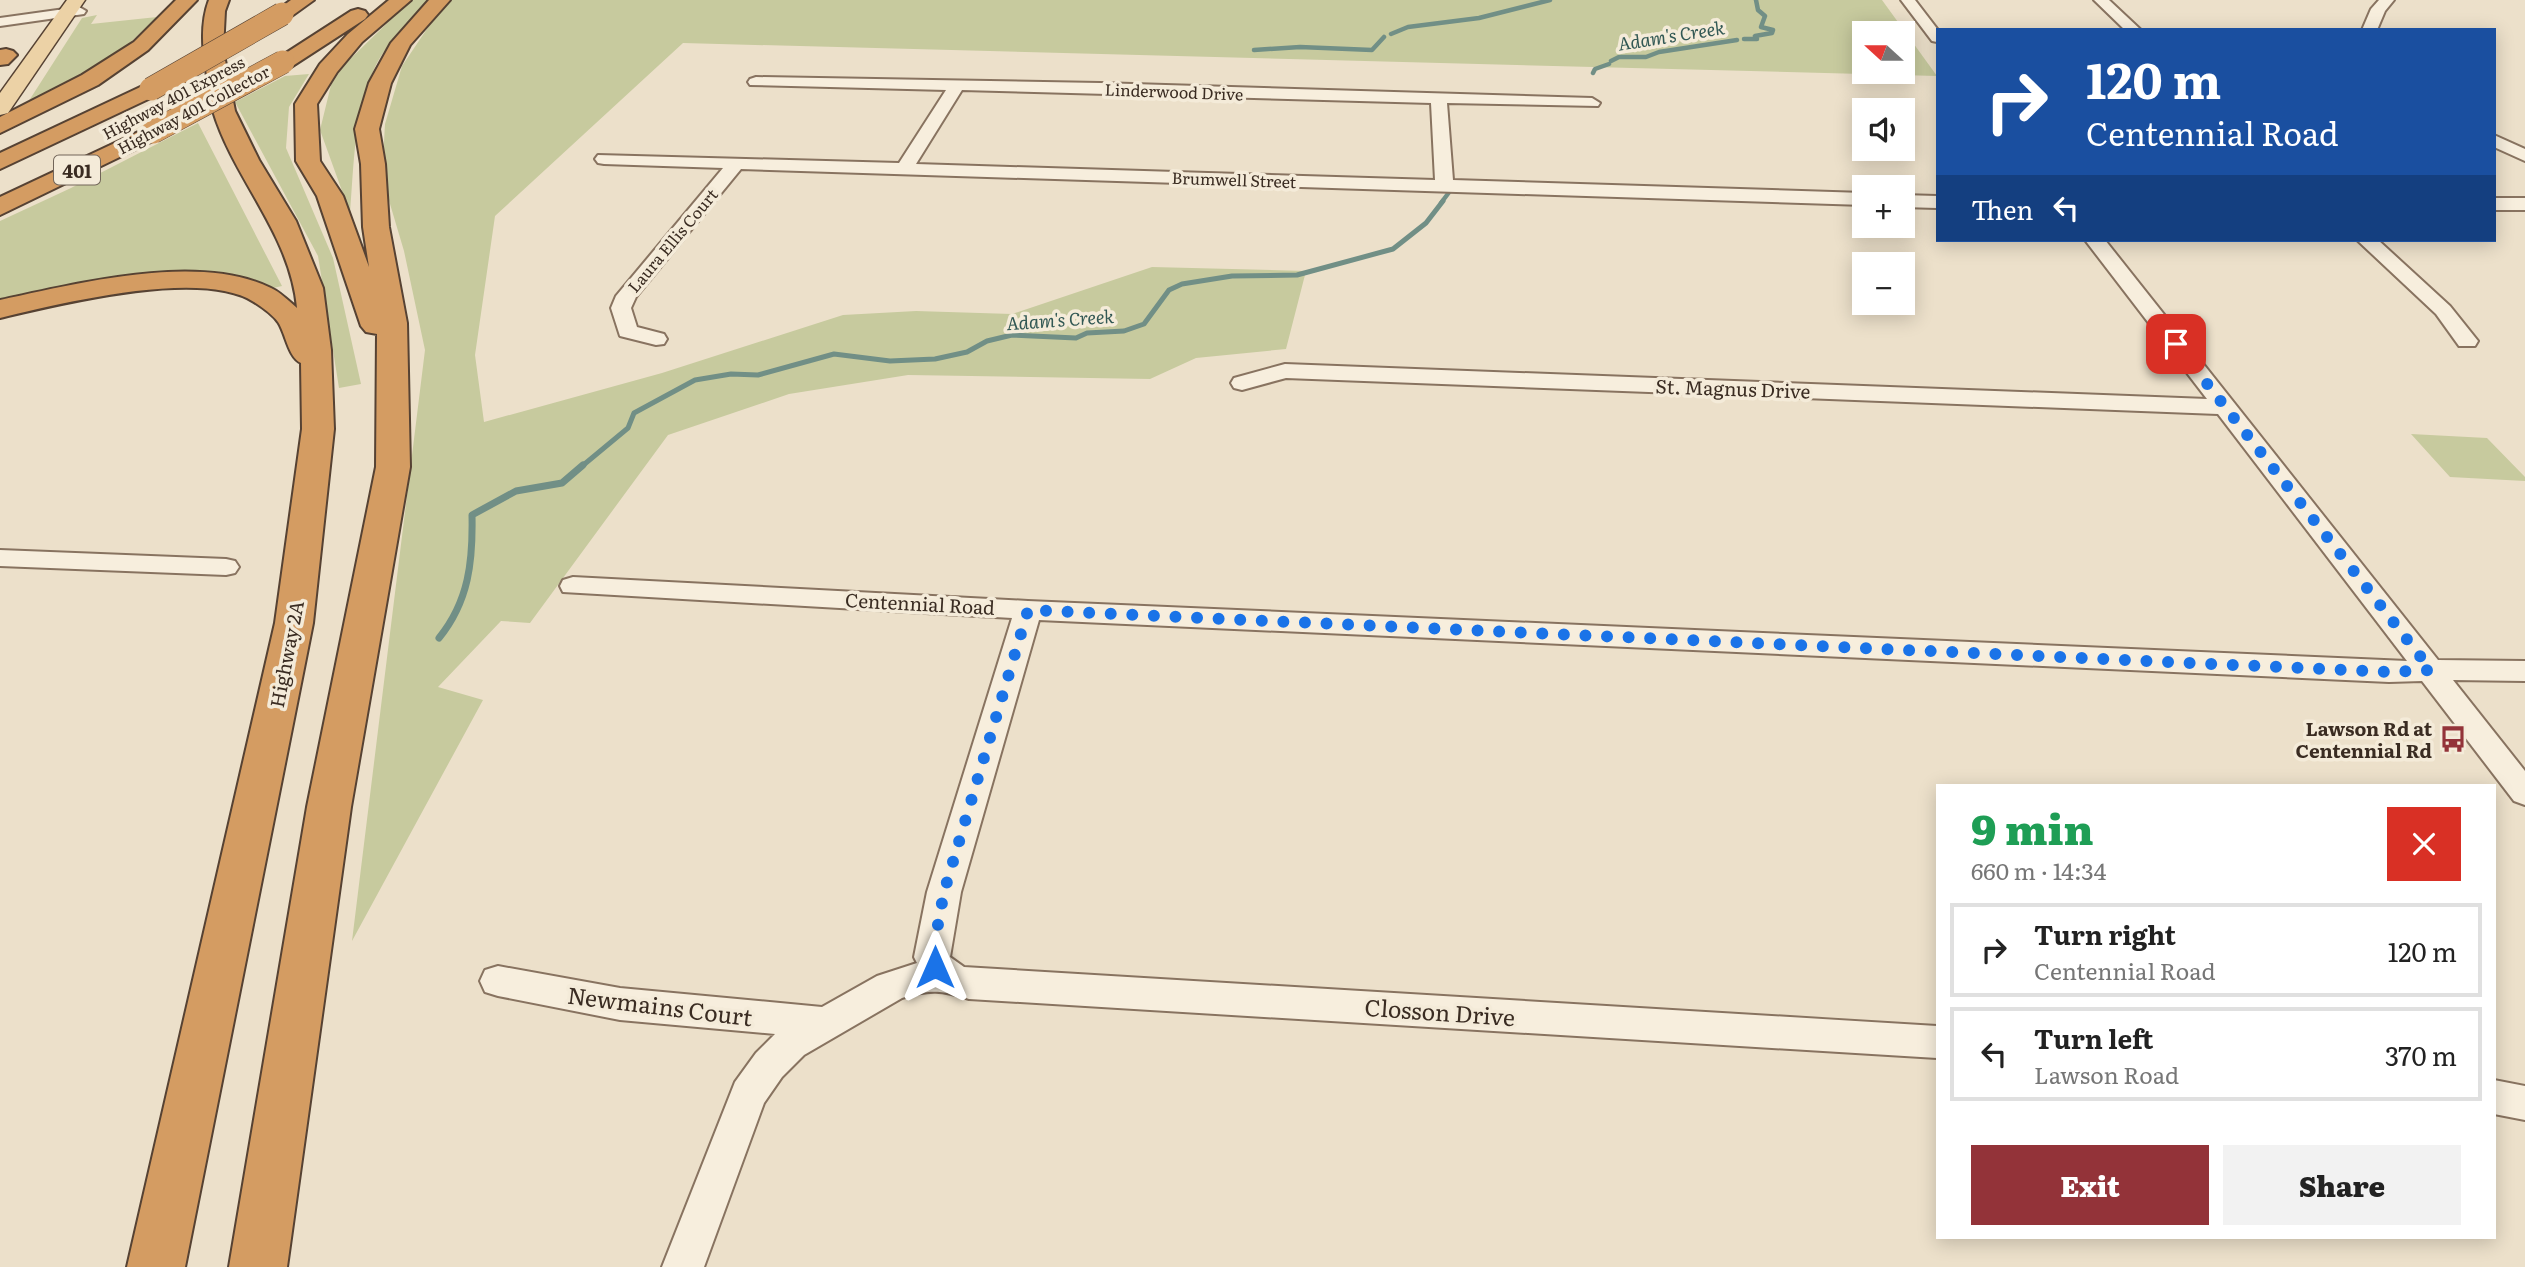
<!DOCTYPE html>
<html lang="en">
<head>
<meta charset="utf-8">
<style>
  body { margin:0; font-family:Literata,serif; background:#f2f2f2; color:#222; height:100vh; display:flex; flex-direction:column; font-size:26px; white-space:nowrap }
  * { box-sizing:border-box; margin:0 }
  p { font-size:23px; color:#767676 }
  .icon { flex:none; width:38px; height:38px; fill:none; stroke:currentColor; stroke-width:2; stroke-linecap:round; stroke-linejoin:round }
  .map { position:relative; flex:1; overflow:hidden }
  .details { position:absolute; left:1936px; top:784px; width:560px; height:455px; display:flex; flex-direction:column; background:#fff; border-radius:0px; box-shadow:0 4px 18px #0003 }
  .details>* { flex:none }
  .guide { position:absolute; left:1936px; top:28px; width:560px; height:214px; border-radius:0px; box-shadow:0 4px 18px #0003; background:#1a4fa0; color:#fff; overflow:hidden }
  .needle { width:46px; rotate:291deg }
  .tools { position:absolute; left:1852px; top:21px; display:grid; gap:14px }
  .tools a { display:grid; place-items:center; width:63px; height:63px; border-radius:0px; background:#fff; box-shadow:0 4px 18px #0003; font-size:35px }
  .pin { position:absolute; display:grid; place-items:center; width:60px; height:60px; color:#fff; margin:-30px; border-radius:14px; box-shadow:0 4px 10px #0006 }
  .me { position:absolute; width:77px; margin:-38px; rotate:0deg; stroke-linejoin:round; filter:drop-shadow(0 0 5px #0008) }
  .turn { display:flex; align-items:center; gap:24px; height:147px; padding:0 35px; font-size:32px }
  .turn .icon { width:91px; height:91px; stroke-width:2.5 }
  .turn b { display:block; font-size:49px; line-height:60px }
  .then { display:flex; align-items:center; height:66px; padding:0 35px; background:#0003; gap:14px; font-size:26px }
  .round { display:grid; place-items:center; flex:none; width:74px; height:74px; border-radius:0px; background:#f2f2f2 }
  .head { display:flex; align-items:center; justify-content:space-between; height:119px; padding:0 35px }
  h1 { font-size:42px; font-weight:800; line-height:52px; color:#1e9e55 }
  .primary-button { display:flex; gap:14px; margin-top:auto; padding:14px 35px }
  .primary-button a { flex:1; height:80px; border-radius:0px; background:#933339; color:#fff; font-size:28px; font-weight:800; line-height:80px; text-align:center }
  .primary-button a+a { background:#f2f2f2; color:#222 }
  ul { padding:0; list-style:none }
  li { display:flex; align-items:center; gap:21px; height:94px; margin:0 14px 10px; padding:0 21px; border:4px solid #e0e0e0; border-radius:0px }
  li div { flex:1 }
  li b { display:block; font-size:26px }
  li em { font-style:normal }
  .map>svg:first-child { display:block }
  .green { fill:#c7ca9e; fill-rule:evenodd }
  .lines { fill:none; stroke-linecap:round; stroke-linejoin:round }
  .stream-far2 { stroke:#718f86; stroke-width:4.5 }
  .stream-far1 { stroke:#718f86; stroke-width:5 }
  .stream { stroke:#718f86; stroke-width:7 }
  .minor-casing { stroke:#887360; stroke-width:4 }
  .major-casing { stroke:#564233; stroke-width:3 }
  .highway-casing { stroke:#564233; stroke-width:4 }
  .minor { fill:#f7eedd; fill-rule:evenodd }
  .major { fill:#ecd2a6; fill-rule:evenodd }
  .highway { fill:#d49c62; fill-rule:evenodd }
  .highway-bridge-casing { stroke:#564233; stroke-width:24; stroke-linecap:butt }
  .highway-bridge { stroke:#d49c62; stroke-width:23 }
  .route { stroke:#1a73e8; stroke-width:12; stroke-dasharray:0 21.6 }
  .labels { text-anchor:middle; dominant-baseline:central; stroke-width:7; stroke-linejoin:round; paint-order:stroke }
  .far-street-label { font-size:16px; fill:#3a2c22; stroke:#f4ebd9 }
  .far-water-label { font-size:18px; font-style:italic; fill:#325854; stroke:#f4ebd9 }
  .shield { fill:#f4ebd9; stroke:#726559; stroke-width:2 }
  .shield-label { font-size:18px; font-weight:bold; fill:#3a2c22 }
  .street-label { font-size:19px; fill:#3a2c22; stroke:#f4ebd9 }
  .poi-label { font-size:19px; font-weight:bold; fill:#3a2c22; stroke:#f4ebd9; text-anchor:end }
  .near-street-label { font-size:23px; fill:#3a2c22; stroke:#f4ebd9 }
</style>
</head>
<body>
<div class="map">
<svg width="2525" height="1267" viewBox="0 0 2525 1267">
  <rect width="100%" height="100%" fill="#ece0ca"/>
  <path class="green" d="M411,0H431C412,17 386,44 375,67C354,112 354,164 350,213L320,130L331,85L344,65Z
    M451,0H1882L1937,76L683,43L495,216L475,355L484,422L662,373L843,315L916,311L1012,314L1152,267L1306,271L1286,349L1196,358L1150,379L908,375L789,394L668,435L530,623L501,621L438,687L483,700L352,941L425,350L404,251L382,177L385,124L402,66L435,17ZM1864,33H1902V72H1864Z
    M97,15L91,24L157,17L118,54L23,110L82,18Z
    M309,74L289,107L286,148L333,258L361,384L339,388L318,256L235,102L285,76Z
    M198,123L282,286L269,289L229,277L0,304V221L71,188Z
    M2411,434L2487,438L2525,477V481L2450,477Z"/>
  <g class="lines">
    <path class="stream-far2" d="M1391,34L1408,27L1479,18L1550,0
      M1744,39H1757L1755,36L1772,33L1773,30L1761,27L1765,16L1758,10L1756,0
      M1254,50L1300,47L1372,50L1384,37
      M1611,61L1619,57H1646L1659,52L1737,40
      M1593,73L1595,69L1609,64
      M1441,203L1450,191"/>
    <path class="stream-far1" d="M581,467L628,428L634,413L695,380L731,374L758,375L834,354L890,361L935,359L967,352L987,341L1012,335L1076,338L1087,333L1124,331L1144,324L1169,290L1182,284L1232,276L1297,275L1393,249L1426,223L1443,201"/>
    <path class="stream" d="M439,638C469,601 473,561 472,515L516,491L562,483L583,465"/>
    <defs>
      <path id="minor" d="M1901,0H1915L1938,30L1937,42L1932,41Z
        M2094,0H2109L2141,30H2125Z
        M2379,0H2394L2385,11L2377,30H2362L2371,9Z
        M79,7L86,11L84,14L0,26V18Z
        M756,77L1100,83L1592,98L1600,103L1598,106L1447,103L1453,180L1864,193V205L741,169L636,297L631,308L637,327L664,334L667,339L664,344L656,345L620,336L611,308L616,296L723,168L604,164L598,163L595,159L598,155L899,163L946,90L750,85L748,82L750,79ZM962,90L1431,103L1435,180L916,164Z
        M2494,135L2525,149V161L2494,147Z
        M1902,195L1937,196V208L1902,207Z
        M2494,198H2525V210H2494Z
        M2085,240H2105L2438,660L2525,661V681L2453,680L2525,771V805L2514,801L2422,681L2389,682L1039,620L961,892L950,957L964,967L1937,1026V1058L969,999C942,990 929,989 902,998L804,1055L782,1077L764,1103L704,1267H662L735,1082L756,1053L775,1034L620,1020L498,996L485,992L480,981L485,970L498,966L620,988L822,1007L877,976L917,963L914,957L927,892L1012,618L563,592L560,586L563,580L573,577L1028,601L2407,661L2218,414L1286,378L1242,390L1234,388L1231,383L1234,378L1285,364L2207,399Z
        M2357,240H2378L2450,306L2478,341L2475,346H2459L2436,314Z
        M0,550L226,559L235,561L239,567L235,573L226,575L0,566Z
        M2494,1080L2525,1086V1120L2494,1114Z"/>
      <path id="major" d="M67,0H85L8,113L0,115V93Z"/>
      <path id="highway" d="M176,0H197L148,50L98,85L0,133V117L82,75L134,42Z
        M209,0H229L225,11L223,50L235,111L259,160L296,221L323,288L331,350L334,429L313,623L185,1267H127L275,623L302,429L301,363C288,357 286,334 278,322C273,315 262,307 254,302C201,268 59,304 0,318V300C76,284 198,252 271,288C280,292 289,301 297,308C290,233 234,180 213,111C209,98 208,83 206,69C202,46 201,21 209,0Z
        M291,0H314L289,18H275L272,14Z
        M389,0H411L362,42L337,72L317,104L320,161L343,196L369,267L363,227L361,164L355,129L369,83L391,43L429,0H450L410,45L391,83L379,129L385,164L389,227L407,323L410,467L351,807L287,1267H229L307,807L376,467L377,334L366,332L361,326L317,196L296,161L295,104L320,64L348,34Z
        M358,9L365,11L368,15L365,19L291,67H275L272,62L351,11Z
        M6,49L13,51L17,55L8,64L0,65V50Z
        M151,82L159,84L162,89L159,94L0,169V153Z
        M153,125L161,127L165,132L161,137L0,215V197Z"/>
    </defs>
    <use href="#minor" class="minor-casing"/>
    <use href="#major" class="major-casing"/>
    <use href="#highway" class="highway-casing"/>
    <use href="#minor" class="minor"/>
    <use href="#major" class="major"/>
    <use href="#highway" class="highway"/>
    <defs>
      <path id="highway-bridge" d="M151,89L282,14
        M153,132L283,62"/>
    </defs>
    <use href="#highway-bridge" class="highway-bridge-casing"/>
    <use href="#highway-bridge" class="highway-bridge"/>
  </g>
  <g class="lines">
    <path class="route" d="M935,967L932,957L944,892L1028,610L2389,672L2431,670L2176,344"/>
  </g>
  <defs>
    <symbol id="bus-bare" viewBox="-9 -9 18 18"><path d="M-5-6H5V4H4V6H2V4H-2V6H-4V4H-5ZM-3.5-4V0h7V-4ZM-3.5 1.2v1.5H-2V1.2ZM2 1.2v1.5H3.5V1.2Z" fill="#933339" stroke="#f4ebd9" stroke-width="2.5" paint-order="stroke"/></symbol>
  </defs>
  <g fill-rule="evenodd">
    <use href="#bus-bare" x="2434" y="720" width="38" height="38"/>
  </g>
  <g class="labels">
    <g class="far-street-label">
      <text transform="translate(1174 91) rotate(2)">Linderwood Drive</text>
      <text transform="translate(173 97) rotate(-28)">Highway 401 Express</text>
      <text transform="translate(193 109) rotate(-28)">Highway 401 Collector</text>
      <text transform="translate(1234 179) rotate(2)">Brumwell Street</text>
      <text transform="translate(672 240) rotate(-50)">Laura Ellis Court</text>
    </g>
    <g class="far-water-label">
      <text transform="translate(1671 35) rotate(-9)">Adam's Creek</text>
      <text transform="translate(1060 319) rotate(-4)">Adam's Creek</text>
    </g>
    <rect class="shield" x="54" y="155.5" width="46" height="29" rx="5"/>
    <g class="shield-label">
      <text x="77" y="170">401</text>
    </g>
    <g class="street-label">
      <text transform="translate(1733 388) rotate(2)">St. Magnus Drive</text>
      <text transform="translate(920 603) rotate(3)">Centennial Road</text>
      <text transform="translate(286 654) rotate(-79)">Highway 2A</text>
    </g>
    <g class="poi-label">
      <text x="2432" y="728">Lawson Rd at<tspan x="2432" dy="22">Centennial Rd</tspan></text>
    </g>
    <g class="near-street-label">
      <text transform="translate(660 1005) rotate(7)">Newmains Court</text>
      <text transform="translate(1440 1011) rotate(4)">Closson Drive</text>
    </g>
  </g>
</svg>
<div class="tools">
<a><svg class="needle" viewBox="-14 -14 28 28"><path d="M0-13l5 13h-10z" fill="#e53935"/><path d="M0 13l5-13h-10z" fill="#767676"/></svg></a>
<a><svg class="icon" aria-label="sound" viewBox="0 0 24 24"><path d="M4 9h4l5-4v14l-5-4H4zM17 9q2 3 0 6"/></svg></a>
<a>+</a>
<a>−</a>
</div>
<div class="pin" style="left:2176px;top:344px;background:#d93025"><svg class="icon" aria-label="arrive" viewBox="0 0 24 24"><path d="M6 21V4h12l-3 4 3 4H6"/></svg></div>
<svg class="me" style="left:935px;top:967px" viewBox="-20 -20 40 40"><path d="M0-17L14 15 0 8-14 15z" fill="#1a73e8" stroke="#fff" stroke-width="4"/></svg>
<div class="guide">
<div class="turn"><svg class="icon" aria-label="right" viewBox="0 0 24 24"><path d="M7 20v-9h11M14 6l5 5-5 5"/></svg><div><b>120 m</b>Centennial Road</div></div>
<div class="then">Then<svg class="icon" aria-label="left" viewBox="0 0 24 24"><path d="M17 20v-9H6M10 6l-5 5 5 5"/></svg></div>
</div>
<section class="details">
<div class="head"><div><h1>9 min</h1><p>660 m · 14:34</p></div><a class="round" style="background:#d93025;color:#fff"><svg class="icon" aria-label="close" viewBox="0 0 24 24"><path d="M6 6l12 12M18 6L6 18"/></svg></a></div>
<ul>
<li><svg class="icon" aria-label="right" viewBox="0 0 24 24"><path d="M7 20v-9h11M14 6l5 5-5 5"/></svg><div><b>Turn right</b><p>Centennial Road</p></div><em>120 m</em></li>
<li><svg class="icon" aria-label="left" viewBox="0 0 24 24"><path d="M17 20v-9H6M10 6l-5 5 5 5"/></svg><div><b>Turn left</b><p>Lawson Road</p></div><em>370 m</em></li>
</ul>
<div class="primary-button"><a>Exit</a><a>Share</a></div>
</section>
</div>
</body>
</html>
